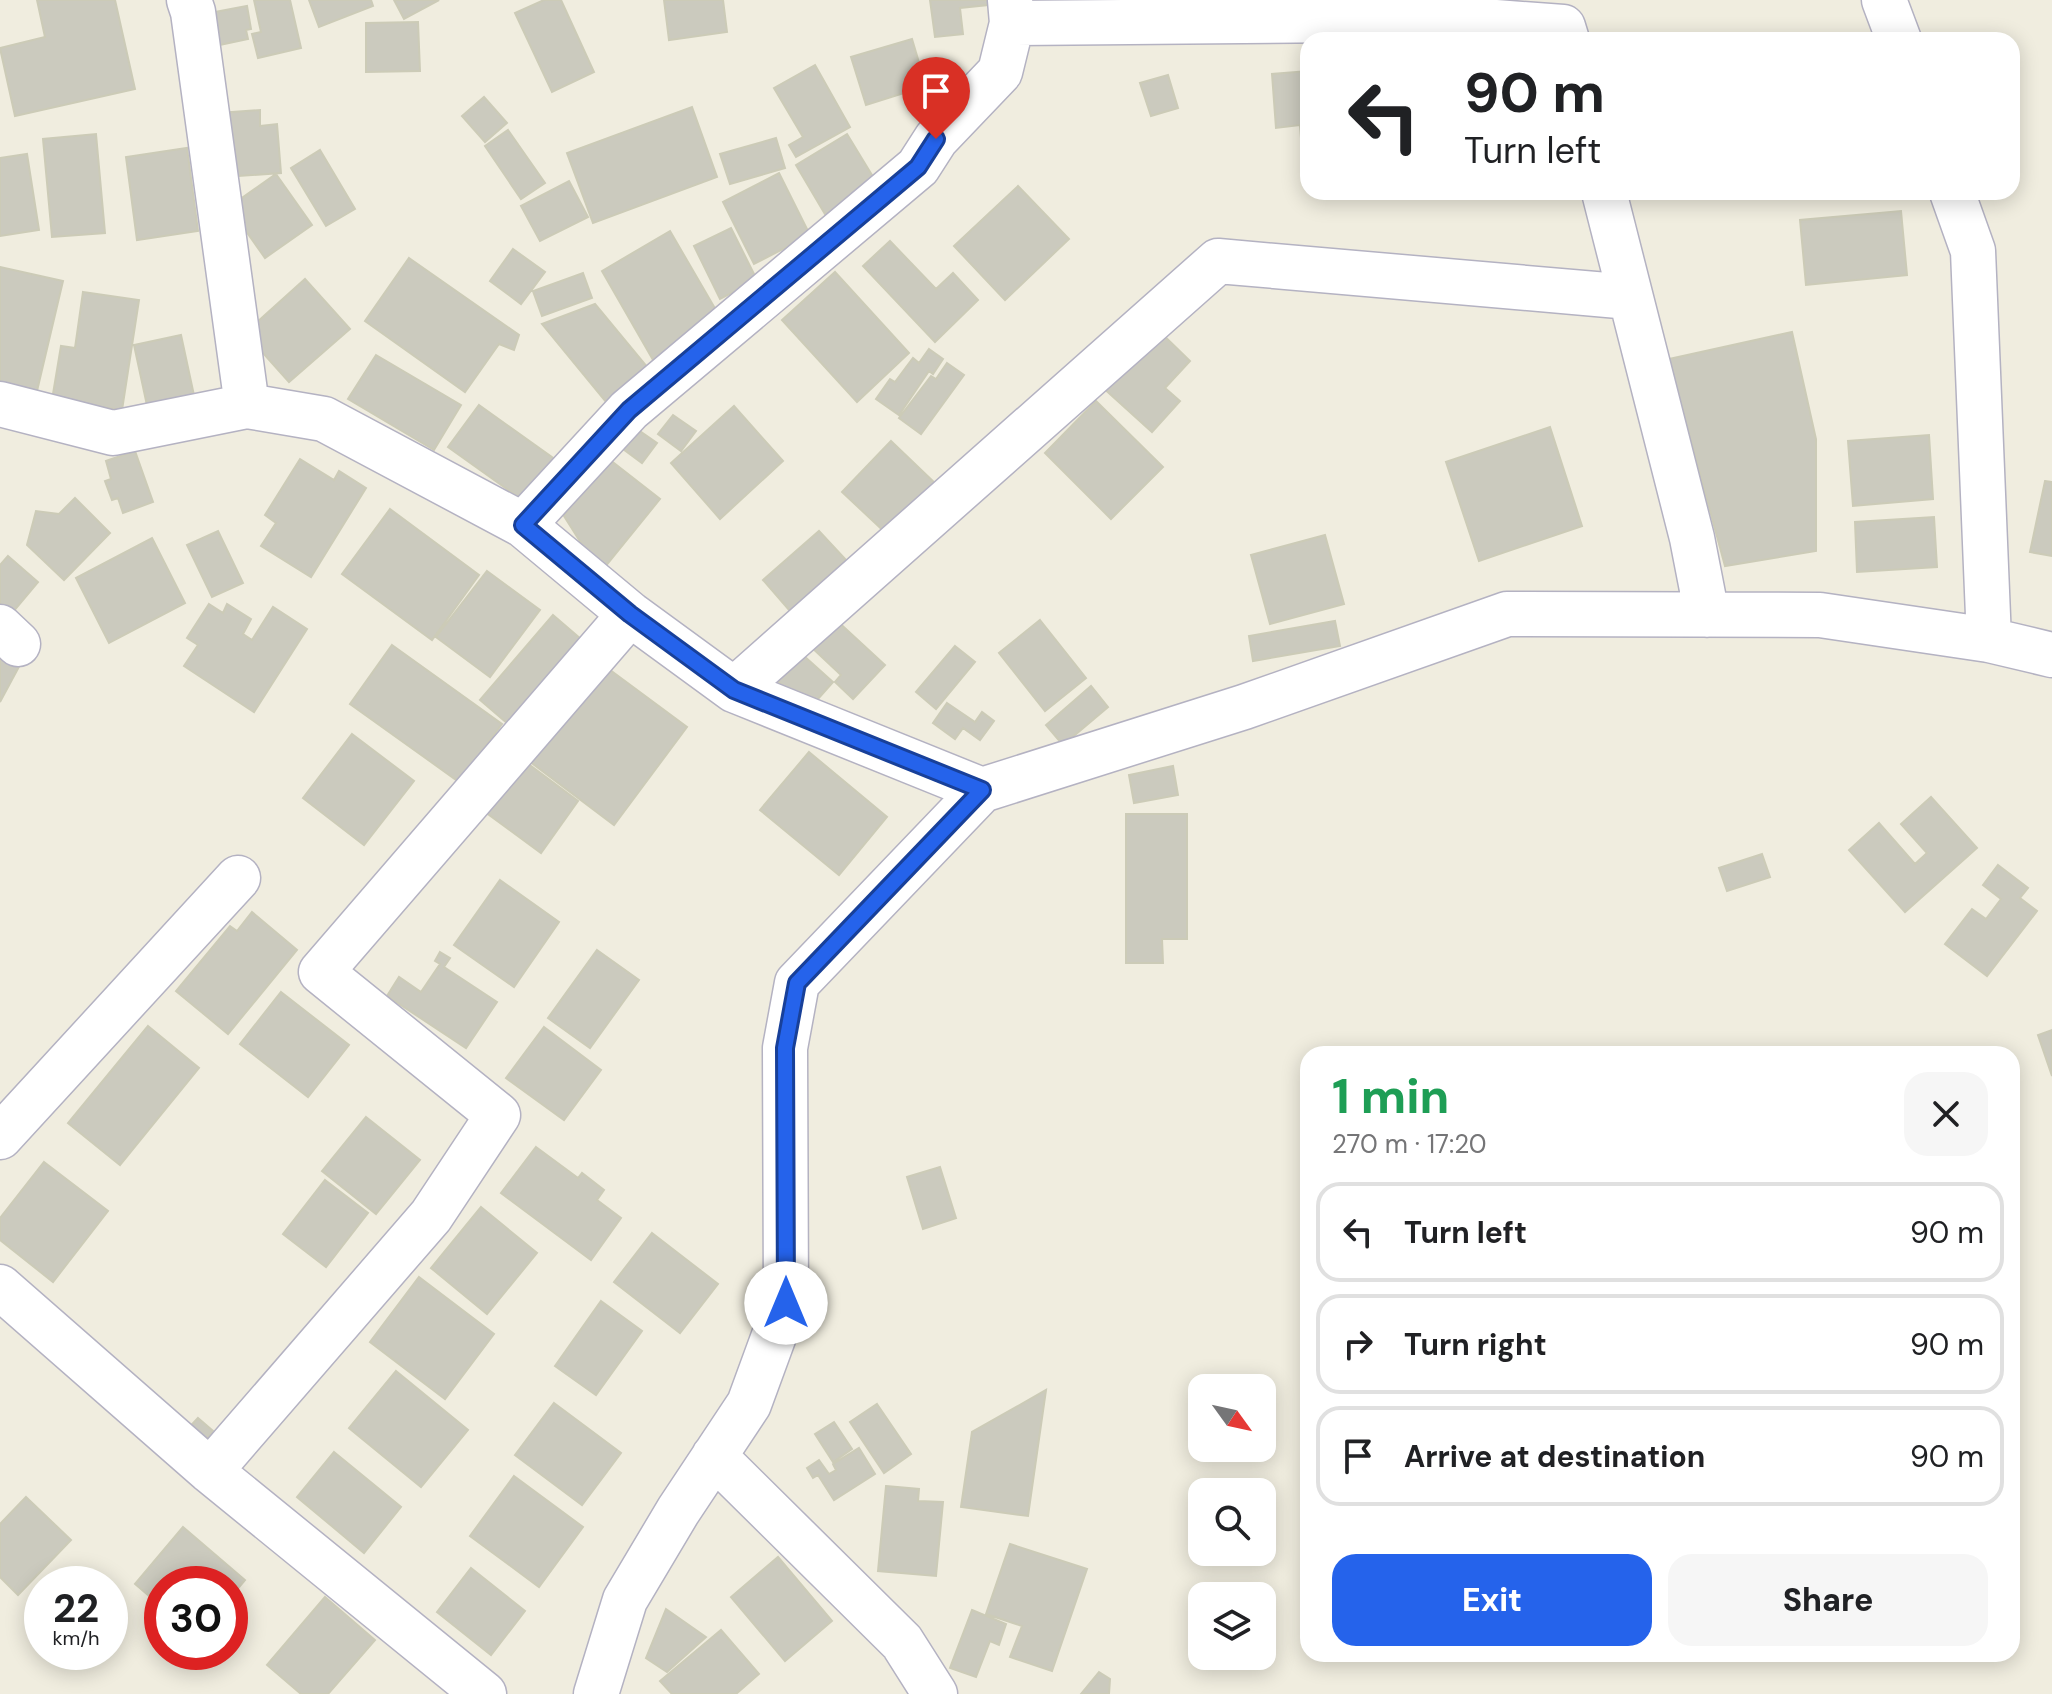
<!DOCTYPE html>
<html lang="en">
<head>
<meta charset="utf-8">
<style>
  body { margin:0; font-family:"DM Sans",sans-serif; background:#f6f6f6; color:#202124; height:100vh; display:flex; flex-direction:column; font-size:30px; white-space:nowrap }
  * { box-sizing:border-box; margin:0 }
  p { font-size:26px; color:#757577 }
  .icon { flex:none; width:44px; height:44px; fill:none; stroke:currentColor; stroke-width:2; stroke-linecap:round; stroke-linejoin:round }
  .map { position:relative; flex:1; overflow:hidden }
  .details { position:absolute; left:1300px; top:1046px; width:720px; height:616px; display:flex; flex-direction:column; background:#fff; border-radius:24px; box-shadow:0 4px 20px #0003 }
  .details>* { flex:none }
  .hud { position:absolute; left:1300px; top:32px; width:720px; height:168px; border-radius:24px; box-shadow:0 4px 20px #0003; background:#fff; color:#202124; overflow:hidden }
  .needle { width:52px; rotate:123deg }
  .controls { position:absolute; left:1188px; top:1374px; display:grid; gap:16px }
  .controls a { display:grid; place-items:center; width:88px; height:88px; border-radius:16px; background:#fff; box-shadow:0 4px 20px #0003; font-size:40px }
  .speed { position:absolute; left:24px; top:1566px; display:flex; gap:16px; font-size:40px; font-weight:700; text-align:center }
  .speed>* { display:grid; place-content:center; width:104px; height:104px; border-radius:50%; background:#fff; box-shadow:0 4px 20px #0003; line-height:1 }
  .speed small { font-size:20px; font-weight:400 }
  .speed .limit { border:12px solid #d22; background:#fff; color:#111 }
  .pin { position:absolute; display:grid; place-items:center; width:68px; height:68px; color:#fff; margin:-82px -34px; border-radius:50% 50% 50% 0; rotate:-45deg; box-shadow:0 0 8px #0007 }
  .pin .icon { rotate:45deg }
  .me { position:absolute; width:88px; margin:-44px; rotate:0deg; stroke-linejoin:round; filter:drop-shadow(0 0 6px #0008) }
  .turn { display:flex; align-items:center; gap:28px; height:168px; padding:0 32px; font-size:36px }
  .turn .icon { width:104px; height:104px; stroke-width:2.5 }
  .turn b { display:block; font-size:56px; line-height:68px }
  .round { display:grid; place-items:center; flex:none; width:84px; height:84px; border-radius:24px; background:#f6f6f6 }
  .head { display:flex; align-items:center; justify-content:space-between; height:136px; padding:0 32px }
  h1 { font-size:48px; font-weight:800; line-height:60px; color:#1e9e55 }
  .button { display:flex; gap:16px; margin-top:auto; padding:16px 32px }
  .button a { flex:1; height:92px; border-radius:24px; background:#2563eb; color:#fff; font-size:32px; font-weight:800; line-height:92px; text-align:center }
  .button a+a { background:#f6f6f6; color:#202124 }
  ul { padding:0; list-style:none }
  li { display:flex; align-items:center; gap:24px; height:100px; margin:0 16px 12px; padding:0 16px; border:4px solid #e0e0e0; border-radius:24px }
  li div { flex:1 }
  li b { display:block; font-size:30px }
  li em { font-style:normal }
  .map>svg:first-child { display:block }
  .building { fill:#cbcabe; stroke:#cccbb7; stroke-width:2 }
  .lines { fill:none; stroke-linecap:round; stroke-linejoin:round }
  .minor-casing { stroke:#b4b2c2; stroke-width:47 }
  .minor { stroke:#fff; stroke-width:44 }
  .route-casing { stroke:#184099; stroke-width:20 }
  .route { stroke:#2563eb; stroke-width:14 }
</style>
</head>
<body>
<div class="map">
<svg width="2052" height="1694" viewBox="0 0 2052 1694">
  <rect width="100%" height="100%" fill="#f0eddf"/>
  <path class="building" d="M37,0H115L135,89L15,116L0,48L45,37Z
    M254,0H290L301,48L258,58L252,34L261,32Z
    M309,0H371L373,6L319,27Z
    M394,0H439L404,19Z
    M544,0H561L594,72L552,92L515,13Z
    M664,0H723L727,32L669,40Z
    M930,0H988V5L960,8L963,34L935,37Z
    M247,6L251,29L246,30L248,39L210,47L204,14Z
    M418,22L420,71L366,72V23Z
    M912,39L926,86L866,105L851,57Z
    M815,65L850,127L796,157L789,145L803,137L774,88Z
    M1308,71V163L1303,164L1300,125L1276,128L1272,74Z
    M1168,75L1178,108L1151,116L1140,83Z
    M484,97L507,123L485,142L462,116Z
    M692,107L717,177L593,223L567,153Z
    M260,110V126L277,124L281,173L224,177L219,113Z
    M508,130L545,183L521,199L485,146Z
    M96,134L105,233L52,237L43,139Z
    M847,134L881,190L829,221L796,165Z
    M776,138L785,168L730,184L720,154Z
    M187,148L198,231L137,240L126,157Z
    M320,150L355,209L326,226L291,168Z
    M27,154L39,230L0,236V158Z
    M779,173L810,235L754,264L723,202Z
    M276,174L312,225L265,258L229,207Z
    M569,181L588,217L540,241L521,206Z
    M1018,186L1069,239L1005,300L954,246Z
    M1901,211L1907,275L1806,285L1800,220Z
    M731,228L757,280L720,299L694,246Z
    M670,231L724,324L656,365L602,271Z
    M890,241L936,289L953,273L978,300L935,342L863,266Z
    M513,249L545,272L521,304L490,281Z
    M409,258L519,335L514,350L499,344L465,392L365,321Z
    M0,267L63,281L37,391L0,382Z
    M835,272L909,353L857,402L782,320Z
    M583,273L592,298L542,316L533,291Z
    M305,279L350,329L289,382L245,333Z
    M83,292L139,300L122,410L52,400L61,346L75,348Z
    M595,304L657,379L616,414L542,324Z
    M1155,327L1190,361L1165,388L1180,401L1152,432L1101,386Z
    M1792,332L1816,439V551L1725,566L1669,359Z
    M181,335L195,400L148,410L134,345Z
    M929,349L943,359L933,374L929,371L899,415L876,399L890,379L895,382L913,358L919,363Z
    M376,355L461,405L434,450L348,399Z
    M947,363L964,375L921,434L899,418L931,376L936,379Z
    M1096,401L1163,467L1111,519L1045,453Z
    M479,405L556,460L525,502L448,447Z
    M734,406L783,461L720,519L671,463Z
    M673,415L696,431L681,451L658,434Z
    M634,427L657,443L642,463L619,446Z
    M1550,427L1582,526L1479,561L1446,462Z
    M1929,435L1933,499L1853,506L1848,441Z
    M891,441L937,485L889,536L842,492Z
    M135,451L153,502L123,513L118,498L112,500L105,481L111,479L106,461Z
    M605,456L660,499L600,573L564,516Z
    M300,459L334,480L339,471L366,488L311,577L261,546L276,523L265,515Z
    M2045,481L2052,482V556L2030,552Z
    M75,498L110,533L64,580L27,545L36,511L59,514Z
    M390,509L479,575L432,640L342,574Z
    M1934,517L1937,567L1857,572L1855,522Z
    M218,531L243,583L212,597L187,545Z
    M819,531L846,560L790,611L763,580Z
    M1325,535L1344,604L1270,624L1251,555Z
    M152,538L185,603L109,643L76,578Z
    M8,556L38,582L8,618L0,612V565Z
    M487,571L540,610L490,677L436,637Z
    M209,604L223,613L227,604L251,619L243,634L252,640L273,607L307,629L254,712L184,666L198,645L187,638Z
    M553,615L588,645L515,730L480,700Z
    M834,618L885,665L853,699L835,682L841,675L809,645Z
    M1040,620L1086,678L1045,711L999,653Z
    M1335,621L1340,646L1253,661L1249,636Z
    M392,645L502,724L459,782L350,704Z
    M955,646L975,662L936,709L916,692Z
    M794,647L833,682L809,709L770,674Z
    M0,652L21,663L0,702Z
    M602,664L687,727L614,825L529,761Z
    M1091,686L1108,707L1063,745L1046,725Z
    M947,703L975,722L982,712L994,721L980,740L963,728L955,739L933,723Z
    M352,734L414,781L364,845L303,798Z
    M809,752L887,817L839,875L760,810Z
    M519,757L578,801L541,853L481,809Z
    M1173,766L1178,795L1134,803L1129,775Z
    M1931,797L1977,848L1905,912L1849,850L1879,823L1915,864L1927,853L1901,824Z
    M1126,814H1187V939H1162L1163,963H1126Z
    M1762,854L1770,877L1727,891L1719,868Z
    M1998,865L2028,888L2020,898L2037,911L1987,976L1945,944L1972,909L1986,919L2001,899L1983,885Z
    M500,880L559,922L514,987L454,945Z
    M252,912L297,950L228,1034L176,991L230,926L237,931Z
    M597,950L639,980L590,1048L548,1018Z
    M440,952L450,958L444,967L497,1002L466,1048L387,996L399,977L421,992L440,964L435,961Z
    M281,992L349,1045L308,1097L240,1044Z
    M148,1026L199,1068L120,1165L68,1123Z
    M544,1027L601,1070L564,1120L506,1078Z
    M2052,1030V1076L2038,1035Z
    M366,1117L420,1160L376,1214L322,1171Z
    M536,1147L578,1178L582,1173L604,1190L597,1200L621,1218L591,1260L501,1193Z
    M44,1162L108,1211L53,1282L0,1240V1218Z
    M940,1167L956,1218L923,1229L907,1177Z
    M325,1180L368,1213L326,1267L283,1234Z
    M481,1207L537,1253L487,1314L431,1268Z
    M652,1233L718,1284L680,1333L614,1282Z
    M419,1277L494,1334L445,1399L370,1342Z
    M601,1301L642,1331L596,1395L555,1366Z
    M396,1371L468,1430L421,1487L349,1428Z
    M1046,1390L1028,1516L961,1507L972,1432Z
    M554,1403L621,1453L582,1505L515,1455Z
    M877,1404L911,1454L884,1473L850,1422Z
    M198,1418L213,1431L200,1448L183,1434Z
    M834,1422L852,1449L833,1462L815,1434Z
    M859,1448L875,1474L834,1500L818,1475L813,1478L807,1468L819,1460L829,1474L836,1470L833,1464Z
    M334,1452L401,1507L364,1553L297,1497Z
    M514,1476L583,1527L539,1587L470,1536Z
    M886,1486L919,1489L918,1501L943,1502L936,1576L878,1571Z
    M26,1497L71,1540L18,1595L0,1577V1524Z
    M183,1527L245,1580L230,1598V1584H162V1607L135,1584Z
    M1010,1544L1087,1569L1052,1671L1010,1657L1022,1626L986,1614Z
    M778,1557L832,1621L785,1661L731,1597Z
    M471,1568L525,1611L491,1655L437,1612Z
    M325,1597L375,1640L328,1694H301L267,1665Z
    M666,1609L706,1637L667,1672L646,1658Z
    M972,1610L1006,1624L999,1645L990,1641L976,1677L950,1668Z
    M721,1630L759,1674L736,1694H672L660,1681Z
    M1099,1672L1110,1679L1109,1694H1081Z"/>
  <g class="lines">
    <defs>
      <path id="minor" d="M189,0L193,12L247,406
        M1884,0L1899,40
        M1012,23L1456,19L1563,27L1567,40
        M1604,192L1692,538L1707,615
        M1952,192L1973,251L1989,640
        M0,404L113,433L247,406L324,419L523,525L630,614L734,690L982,790
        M523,525L629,410L918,167L936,139L1000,72L1012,23L1010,0
        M0,627L18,644
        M734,690L1218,261L1630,297
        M0,1137L238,878
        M0,1287L210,1471L484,1694
        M714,1456L902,1642L935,1694
        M210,1471L431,1216L498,1115L321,972L630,614
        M596,1694L625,1600L678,1511L749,1404L786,1303L785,1048L797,983L982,790L1244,707L1507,614L1820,615L1989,640L2052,655"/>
    </defs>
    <use href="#minor" class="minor-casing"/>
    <use href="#minor" class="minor"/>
  </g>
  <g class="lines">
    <defs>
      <path id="route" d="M786,1303L785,1048L797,983L982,790L734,690L630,614L523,525L629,410L918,167L936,139"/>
    </defs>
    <use href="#route" class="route-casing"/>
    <use href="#route" class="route"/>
  </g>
</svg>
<div class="controls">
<a><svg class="needle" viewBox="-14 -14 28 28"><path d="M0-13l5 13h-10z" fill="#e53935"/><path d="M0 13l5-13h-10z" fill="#757577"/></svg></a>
<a><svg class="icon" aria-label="search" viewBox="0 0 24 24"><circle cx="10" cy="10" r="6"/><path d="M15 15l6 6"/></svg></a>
<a><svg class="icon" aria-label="layers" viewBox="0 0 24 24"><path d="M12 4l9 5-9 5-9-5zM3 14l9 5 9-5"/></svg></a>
</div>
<div class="speed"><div>22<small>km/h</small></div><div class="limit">30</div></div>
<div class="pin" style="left:936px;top:139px;background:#d93025"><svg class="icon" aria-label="arrive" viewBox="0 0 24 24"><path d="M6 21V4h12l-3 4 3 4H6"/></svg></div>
<svg class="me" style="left:786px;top:1303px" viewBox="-20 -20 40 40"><circle r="19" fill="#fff"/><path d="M0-13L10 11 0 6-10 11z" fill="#2563eb"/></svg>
<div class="hud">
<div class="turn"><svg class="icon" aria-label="left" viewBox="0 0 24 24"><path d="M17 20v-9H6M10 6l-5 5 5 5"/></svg><div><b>90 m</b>Turn left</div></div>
</div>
<section class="details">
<div class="head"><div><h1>1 min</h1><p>270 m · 17:20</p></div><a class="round"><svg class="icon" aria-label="close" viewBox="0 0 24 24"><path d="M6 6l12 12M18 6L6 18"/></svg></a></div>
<ul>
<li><svg class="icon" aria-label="left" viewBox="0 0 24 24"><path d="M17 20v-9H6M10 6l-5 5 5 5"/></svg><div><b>Turn left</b></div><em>90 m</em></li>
<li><svg class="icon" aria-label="right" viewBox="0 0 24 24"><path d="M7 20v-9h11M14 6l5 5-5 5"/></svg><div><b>Turn right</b></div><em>90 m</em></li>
<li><svg class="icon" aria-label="arrive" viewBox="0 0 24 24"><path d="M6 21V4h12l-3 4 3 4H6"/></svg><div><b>Arrive at destination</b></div><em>90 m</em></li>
</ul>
<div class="button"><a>Exit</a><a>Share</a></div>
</section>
</div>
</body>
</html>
